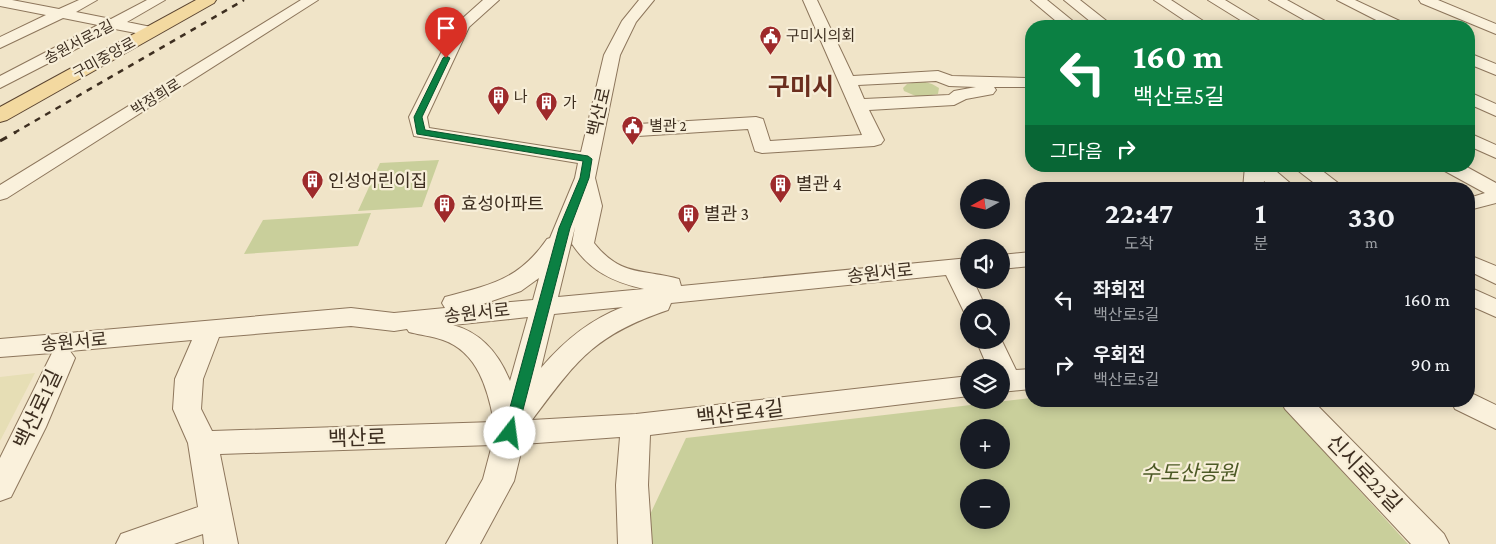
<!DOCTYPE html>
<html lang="ko">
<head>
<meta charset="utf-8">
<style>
  body { margin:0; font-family:"Crimson Pro","Noto Sans KR",serif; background:#242831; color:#f1f3f6; height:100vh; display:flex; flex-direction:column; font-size:19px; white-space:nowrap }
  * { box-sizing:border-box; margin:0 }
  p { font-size:16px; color:#9ea1a6 }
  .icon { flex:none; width:28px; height:28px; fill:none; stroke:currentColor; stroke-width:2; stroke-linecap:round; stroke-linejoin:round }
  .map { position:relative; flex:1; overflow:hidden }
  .side { position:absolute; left:1025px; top:182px; width:450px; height:225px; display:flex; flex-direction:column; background:#171b24; border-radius:20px; box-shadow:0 2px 12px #0003 }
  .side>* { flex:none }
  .hud { position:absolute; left:1025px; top:20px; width:450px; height:152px; border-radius:20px; box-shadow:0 2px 12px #0003; background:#0b8043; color:#fff; overflow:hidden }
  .needle { width:32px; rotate:262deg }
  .buttons { position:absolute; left:960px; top:179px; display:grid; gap:10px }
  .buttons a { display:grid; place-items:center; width:50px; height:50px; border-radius:50%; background:#171b24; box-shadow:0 2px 12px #0003; font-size:25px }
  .pin { position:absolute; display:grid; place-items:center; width:42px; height:42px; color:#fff; margin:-51px -21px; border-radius:50% 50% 50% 0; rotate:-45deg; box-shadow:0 0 5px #0007 }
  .pin .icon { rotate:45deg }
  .me { position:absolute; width:55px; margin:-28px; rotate:15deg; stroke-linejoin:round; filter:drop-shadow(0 0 4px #0008) }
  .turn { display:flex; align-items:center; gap:18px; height:105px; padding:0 25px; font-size:22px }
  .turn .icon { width:65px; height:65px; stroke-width:2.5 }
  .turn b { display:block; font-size:35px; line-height:42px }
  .then { display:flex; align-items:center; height:48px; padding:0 25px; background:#0003; gap:10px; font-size:19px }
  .eta { display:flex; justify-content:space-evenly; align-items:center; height:85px; text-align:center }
  .eta b { font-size:30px; font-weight:700; line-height:35px }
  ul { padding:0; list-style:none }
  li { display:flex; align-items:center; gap:15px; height:65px; padding:0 25px }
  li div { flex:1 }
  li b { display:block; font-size:19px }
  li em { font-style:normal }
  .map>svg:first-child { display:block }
  .farmland { fill:#e6deb5 }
  .green { fill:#c9cf9b; fill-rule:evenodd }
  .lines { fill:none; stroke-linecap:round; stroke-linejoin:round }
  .minor-casing { stroke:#8d765c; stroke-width:2 }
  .major-casing { stroke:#5b4430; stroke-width:2 }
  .minor { fill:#faf1dc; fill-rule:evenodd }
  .major { fill:#f3d9a0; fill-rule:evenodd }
  .rail-far1 { stroke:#3d2e20; stroke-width:2.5; stroke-dasharray:6 6; stroke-linecap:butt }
  .rail { stroke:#3d2e20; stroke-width:3; stroke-dasharray:8 8; stroke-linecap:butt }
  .route { fill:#0b8043; stroke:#07532c }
  .labels { text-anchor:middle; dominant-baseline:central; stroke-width:4.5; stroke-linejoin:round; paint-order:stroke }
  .far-poi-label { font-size:15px; fill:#3d2e20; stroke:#f7eed8; text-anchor:start }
  .far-street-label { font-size:15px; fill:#3d2e20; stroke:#f7eed8 }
  .street-label { font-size:18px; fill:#3d2e20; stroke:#f7eed8 }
  .poi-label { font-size:18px; fill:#3d2e20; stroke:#f7eed8; text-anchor:start }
  .near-street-label { font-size:21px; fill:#3d2e20; stroke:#f7eed8 }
  .near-park-label { font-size:21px; font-style:italic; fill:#4d5a26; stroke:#f7eed8 }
  .far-town-label { font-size:24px; font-weight:bold; fill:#6b2e1e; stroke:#f7eed8 }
</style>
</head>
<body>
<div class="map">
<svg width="1496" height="544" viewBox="0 0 1496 544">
  <rect width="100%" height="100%" fill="#f0e4c8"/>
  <path class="farmland" d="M35,373L0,441V377Z"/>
  <path class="green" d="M922,81L932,84L939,88L938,94L918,97L904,91L903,88L907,84Z
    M439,160L422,207L358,211L380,163Z
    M371,213L358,246L244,254L263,220Z
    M1031,398V401H1278L1408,544H651L647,521L686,438ZM969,428H1001V460H969ZM969,488H1001V520H969Z"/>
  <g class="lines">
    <defs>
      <path id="minor" d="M0,0H12L59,9L79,0H97L76,12L111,19L147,0H165L127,22L151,27L154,30L151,33L146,35L115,29L0,88V76L98,25L63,18L0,48V37L46,15L0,6Z
        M301,0H318L7,198L0,200V185Z
        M483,0H499L469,27L427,117L429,128L581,152L604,55L622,21L639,0H654L636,22L620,55L595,178L602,206L594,243C621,277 643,269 679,279L681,286L969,258V280H973L986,308H969V315L965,314L946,275L671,303L668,310C594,335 577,360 532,420L636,414L969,376V396L650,435L648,485L652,544H618L616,485L620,437L523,444L514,481L480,544H446L483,479L492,445L220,454L238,544H204L203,534L174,544H116L121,534L198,507L188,443L173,409L175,379L192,340L70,351L75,358L46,427L11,497L0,501V458L52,353L0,357V339L351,308L394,313L445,308L442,303L445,297C490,285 519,280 547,239L550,238L575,178L578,163L414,136L409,117L455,25ZM575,227L572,244C590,271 613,282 644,289L558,297ZM539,278L533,300L480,305L521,291ZM623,307C589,320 564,341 541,368L554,314ZM528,317L510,381C499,354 482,333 453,325ZM351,326L394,331L407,329L409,332C420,335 432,336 443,340C478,352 488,390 494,422L212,431L201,409L203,379L219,337Z
        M803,0H817L853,76L938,71L952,76L1027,78L1031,79V87H994L996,90L993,94L966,99L954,105L869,110L884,140L881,144L874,146L762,153L755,151L748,129L638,136L631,134L629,130L631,126L638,124L756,117L763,119L770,141L862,135ZM936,81L949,86L976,87L954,91L949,95L864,99L858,85Z
        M1031,0H1047L1079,26H1062Z
        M1064,0H1080L1113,26H1096Z
        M1154,0H1171L1211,26H1193Z
        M1208,0H1225L1268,26H1250Z
        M1269,0H1287L1334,26H1315Z
        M1337,0H1355L1404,23L1407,26H1388Z
        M1419,0H1438L1496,24V34L1421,3Z
        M1469,53L1496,64V75L1469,64Z
        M1469,92L1496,104V116L1469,104Z
        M1469,133L1496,145V158L1469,146Z
        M1245,166H1270L1297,189H1274L1264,181L1263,189H1243Z
        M1292,166H1316L1346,189H1322Z
        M1440,166H1465L1496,183V203L1469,210V198L1485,193L1443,170Z
        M1031,252V266L1001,269V255Z
        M1469,255L1496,266V284L1469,271Z
        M1469,287L1496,299V317L1469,305Z
        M1001,339L1016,370L1031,369V389L1001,392V368H988L976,340Z
        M1469,392L1496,405V429L1455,409L1451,401H1469Z
        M1281,401H1313L1444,534L1449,544H1411L1285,409Z"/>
      <path id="major" d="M196,0H216L214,3L7,120L0,122V107Z"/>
    </defs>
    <use href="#minor" class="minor-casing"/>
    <use href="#major" class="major-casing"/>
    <use href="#minor" class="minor"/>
    <use href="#major" class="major"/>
    <path class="rail-far1" d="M14,133L244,0"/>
    <path class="rail" d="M0,141L16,132"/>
  </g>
  <path class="route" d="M446,56L450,58L422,117L425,130L588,156L592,159L589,178L570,228L517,433L515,437H505L503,433L559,228L580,178L583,161L417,134L414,117L443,58Z"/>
  <defs>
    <symbol id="civic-pin" viewBox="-11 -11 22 30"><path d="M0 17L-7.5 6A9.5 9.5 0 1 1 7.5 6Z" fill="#9e2a2b" stroke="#f7eed8"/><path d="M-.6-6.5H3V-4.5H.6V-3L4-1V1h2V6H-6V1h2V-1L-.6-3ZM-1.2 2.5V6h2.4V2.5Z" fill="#fff"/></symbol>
    <symbol id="building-pin" viewBox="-11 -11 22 30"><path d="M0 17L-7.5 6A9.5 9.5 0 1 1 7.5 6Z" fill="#9e2a2b" stroke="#f7eed8"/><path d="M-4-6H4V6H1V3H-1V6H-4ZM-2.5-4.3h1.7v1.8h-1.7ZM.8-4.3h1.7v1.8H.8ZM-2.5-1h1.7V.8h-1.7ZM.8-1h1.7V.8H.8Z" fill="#fff"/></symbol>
  </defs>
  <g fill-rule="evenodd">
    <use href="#civic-pin" x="758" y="24" width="25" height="34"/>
    <use href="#building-pin" x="486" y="84" width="25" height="34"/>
    <use href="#building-pin" x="534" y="90" width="25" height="34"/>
    <use href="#civic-pin" x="620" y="114" width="25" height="34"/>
    <use href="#building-pin" x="300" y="168" width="25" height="34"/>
    <use href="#building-pin" x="768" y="172" width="25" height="34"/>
    <use href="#building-pin" x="432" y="192" width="25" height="34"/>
    <use href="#building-pin" x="676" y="202" width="25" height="34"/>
  </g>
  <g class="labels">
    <g class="far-poi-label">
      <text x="786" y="36">구미시의회</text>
      <text x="514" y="97">나</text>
      <text x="563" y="103">가</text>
      <text x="649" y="126">별관 2</text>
    </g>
    <g class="far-street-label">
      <text transform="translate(79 42) rotate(-28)">송원서로2길</text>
      <text transform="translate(104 58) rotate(-29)">구미중앙로</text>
      <text transform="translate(156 97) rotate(-32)">박정희로</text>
    </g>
    <g class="street-label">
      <text transform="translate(599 112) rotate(-77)">백산로</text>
      <text transform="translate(880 273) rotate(-6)">송원서로</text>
      <text transform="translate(477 313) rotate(-6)">송원서로</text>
      <text transform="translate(74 342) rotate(-5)">송원서로</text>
    </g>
    <g class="poi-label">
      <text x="328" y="181">인성어린이집</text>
      <text x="796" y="184">별관 4</text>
      <text x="461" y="204">효성아파트</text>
      <text x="704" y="214">별관 3</text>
    </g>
    <g class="near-street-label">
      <text transform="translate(38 409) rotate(-65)">백산로1길</text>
      <text transform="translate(740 413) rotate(-7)">백산로4길</text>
      <text transform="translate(357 438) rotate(-2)">백산로</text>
      <text transform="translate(1364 473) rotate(46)">신시로22길</text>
    </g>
    <g class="near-park-label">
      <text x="1189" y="473">수도산공원</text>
    </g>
    <g class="far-town-label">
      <text x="801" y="86">구미시</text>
    </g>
  </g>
</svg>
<div class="buttons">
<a><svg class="needle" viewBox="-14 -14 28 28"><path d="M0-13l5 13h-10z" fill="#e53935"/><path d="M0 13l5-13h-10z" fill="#9ea1a6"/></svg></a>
<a><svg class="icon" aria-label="sound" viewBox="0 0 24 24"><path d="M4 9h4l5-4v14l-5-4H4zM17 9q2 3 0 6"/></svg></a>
<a><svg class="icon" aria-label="search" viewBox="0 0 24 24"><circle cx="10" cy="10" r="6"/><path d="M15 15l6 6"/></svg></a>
<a><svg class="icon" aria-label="layers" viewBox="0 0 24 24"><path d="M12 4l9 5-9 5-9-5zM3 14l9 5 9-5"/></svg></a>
<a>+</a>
<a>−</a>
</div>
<div class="pin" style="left:446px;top:58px;background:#d93025"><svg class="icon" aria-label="arrive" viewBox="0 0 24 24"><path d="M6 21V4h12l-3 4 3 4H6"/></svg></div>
<svg class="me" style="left:510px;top:433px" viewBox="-20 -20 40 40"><circle r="19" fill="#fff"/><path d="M0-13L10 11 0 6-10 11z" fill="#0b8043"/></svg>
<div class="hud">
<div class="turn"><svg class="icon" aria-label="left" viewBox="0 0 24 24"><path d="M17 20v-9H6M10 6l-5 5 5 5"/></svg><div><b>160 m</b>백산로5길</div></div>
<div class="then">그다음<svg class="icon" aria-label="right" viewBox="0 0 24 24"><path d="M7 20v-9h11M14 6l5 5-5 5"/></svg></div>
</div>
<section class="side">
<div class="eta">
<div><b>22:47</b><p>도착</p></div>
<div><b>1</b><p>분</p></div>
<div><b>330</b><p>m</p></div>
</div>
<ul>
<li><svg class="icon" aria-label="left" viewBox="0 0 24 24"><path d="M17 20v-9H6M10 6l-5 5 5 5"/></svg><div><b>좌회전</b><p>백산로5길</p></div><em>160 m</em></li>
<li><svg class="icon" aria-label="right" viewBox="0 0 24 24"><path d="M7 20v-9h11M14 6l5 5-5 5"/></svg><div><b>우회전</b><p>백산로5길</p></div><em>90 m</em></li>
</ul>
</section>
</div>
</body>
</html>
